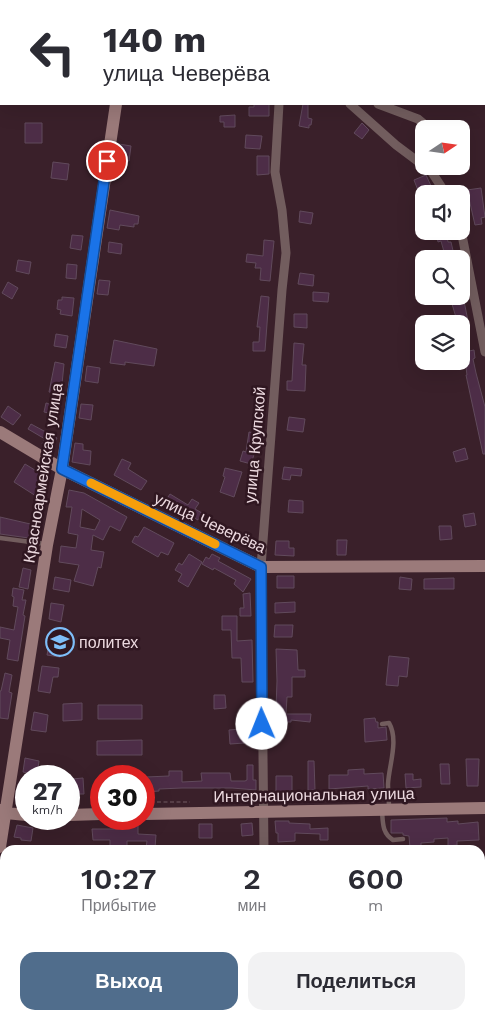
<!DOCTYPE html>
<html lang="ru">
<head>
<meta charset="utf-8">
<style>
  body { margin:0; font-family:"Work Sans",sans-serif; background:#f2f2f3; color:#2b2b33; height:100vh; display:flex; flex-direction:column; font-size:19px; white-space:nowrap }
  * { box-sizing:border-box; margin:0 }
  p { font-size:16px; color:#7c7c81 }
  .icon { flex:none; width:28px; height:28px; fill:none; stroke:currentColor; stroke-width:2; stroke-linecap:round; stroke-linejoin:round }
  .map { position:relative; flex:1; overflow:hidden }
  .panel { position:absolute; left:0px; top:845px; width:485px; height:175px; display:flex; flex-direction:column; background:#fff; border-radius:15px 15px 0 0; box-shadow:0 5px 20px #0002 }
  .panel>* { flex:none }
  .hud { position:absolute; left:0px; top:0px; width:485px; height:105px; box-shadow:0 5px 20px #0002; background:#fff; color:#2b2b33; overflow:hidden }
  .needle { width:32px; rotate:77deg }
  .buttons { position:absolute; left:415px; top:120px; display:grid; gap:10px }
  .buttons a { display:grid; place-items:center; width:55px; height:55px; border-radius:10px; background:#fff; box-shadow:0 5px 20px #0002; font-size:25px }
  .speed { position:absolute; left:15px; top:765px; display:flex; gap:10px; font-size:25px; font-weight:700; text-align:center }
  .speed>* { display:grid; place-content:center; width:65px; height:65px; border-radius:50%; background:#fff; box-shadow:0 5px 20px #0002; line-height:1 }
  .speed small { font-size:12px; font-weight:400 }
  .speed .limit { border:8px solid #d22; background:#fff; color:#111 }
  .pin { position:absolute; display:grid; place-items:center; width:42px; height:42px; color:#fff; margin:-21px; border:2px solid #fff; border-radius:50%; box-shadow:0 1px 5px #0007 }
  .me { position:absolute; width:55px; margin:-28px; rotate:359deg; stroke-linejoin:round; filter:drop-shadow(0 0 4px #0008) }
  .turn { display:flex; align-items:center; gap:18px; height:105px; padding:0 20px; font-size:22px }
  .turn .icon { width:65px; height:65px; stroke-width:2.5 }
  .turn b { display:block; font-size:35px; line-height:42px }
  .eta { display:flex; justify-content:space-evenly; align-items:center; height:85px; text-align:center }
  .eta b { font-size:30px; font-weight:600; line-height:35px }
  .action { display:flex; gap:10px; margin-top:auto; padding:10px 20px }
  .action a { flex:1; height:58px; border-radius:15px; background:#506d8c; color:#fff; font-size:20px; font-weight:600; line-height:58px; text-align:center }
  .action a+a { background:#f2f2f3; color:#2b2b33 }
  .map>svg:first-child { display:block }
  .green { fill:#4a322b }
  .building { fill:#4d2d47; stroke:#614a5c; fill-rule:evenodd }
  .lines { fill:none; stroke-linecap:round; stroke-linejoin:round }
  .path { stroke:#725a63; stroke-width:1; stroke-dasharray:4 2.5; stroke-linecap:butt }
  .lane { stroke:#725d5e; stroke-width:4.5 }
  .street { stroke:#725d5e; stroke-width:9 }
  .secondary { stroke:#9b7a7a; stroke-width:12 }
  .route-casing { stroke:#114b97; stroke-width:12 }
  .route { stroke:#1a73e8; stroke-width:9 }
  .slow { stroke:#f59e0b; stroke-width:9 }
  .labels { text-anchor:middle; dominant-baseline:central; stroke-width:5; stroke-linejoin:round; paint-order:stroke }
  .street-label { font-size:16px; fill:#ecd9df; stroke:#301721 }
  .poi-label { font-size:16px; fill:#ecd9df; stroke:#301721; text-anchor:start }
</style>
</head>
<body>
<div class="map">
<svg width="485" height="1020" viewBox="0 0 485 1020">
  <rect width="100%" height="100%" fill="#3a202a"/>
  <path class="green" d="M480,987H485V1020H278V1015H480Z"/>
  <path class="building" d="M254,104H269V116H249V107H254Z
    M303,104H308V118L312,119L311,125H309V128L299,126Z
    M235,115V127H224V122H220V116Z
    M25,123H42V143H25Z
    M362,123L369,130L362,139L354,133Z
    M246,135L262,136L260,149L245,148Z
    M119,144L131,146L129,161L117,159Z
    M257,156H269V174L257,175Z
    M53,162L69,164L67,180L51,178Z
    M426,175L432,188L419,193L414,180Z
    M481,188L485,217L481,218L482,224L475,225L467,190Z
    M110,210L139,216L138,224H134V227L120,225L119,230L107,228Z
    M300,211L313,213L311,224L299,222Z
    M446,231L448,242H451L455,259H446L441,241L438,242L436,232Z
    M72,235L83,236L81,250L70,248Z
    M264,240L274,241L270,281L260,280L261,268H255L256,263L246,262L247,254L263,256Z
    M109,242L122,244L121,254L108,252Z
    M18,260L31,262L29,274L16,271Z
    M67,264L77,265L76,279L66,278Z
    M300,273L314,275L313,286L298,284Z
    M99,280L110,281L108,295L97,294Z
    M8,282L18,288L12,299L2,293Z
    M313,292L329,293L328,302L313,301Z
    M261,296L269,297L265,351H253V342H259L260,327H257Z
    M62,297L74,298L72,316L60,314L61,310L57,309L58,300H62Z
    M464,301L469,326L461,328V324H458L452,304Z
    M294,314H307V328L294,327Z
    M56,334L68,336L66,348L54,346Z
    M114,340L157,349L154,366L125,362V365L110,363Z
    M294,343L304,344L302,365H306L305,391L287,390V381H292Z
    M474,350L475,358L473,359L476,373L485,407V454H483L466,375H467L464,352Z
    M55,362L64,364L61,394L49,392Z
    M87,366L100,368L98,383L85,381Z
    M46,403L59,406L57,415L44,412Z
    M81,404L93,405L91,420L79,418Z
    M8,406L21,415L13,425L1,417Z
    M289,417L305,419L303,432L287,430Z
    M31,424L57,438L51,449L42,444L45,439L28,429Z
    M249,432L260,434L259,445H257L251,464L240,461L243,451L246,452Z
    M75,443L83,444V450L91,451L90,465L72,462Z
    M465,448L468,459L456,462L453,452Z
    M122,459L131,463L128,469L147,481L141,490L114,475Z
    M25,464L48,478L36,496L14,482Z
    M284,467L302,469L301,476L291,475L290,480L282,479Z
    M225,468L242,472L234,497L220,492L225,477L223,476Z
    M69,490L84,493L127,517L120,531L110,526L103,540L93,535L91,550L104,552L101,568L98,567L93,586L74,581L79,565L59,562L61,546L76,548L78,535L68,533L72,507H66ZM82,509L100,520L95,530L80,527Z
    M170,494L188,505L192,499L199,503L195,509L202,513L198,520L177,508L175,510L164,503Z
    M289,500L303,501V513L288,512Z
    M474,513L476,525L465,527L463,515Z
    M0,517L39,526L36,539L0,534Z
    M439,526H451L452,539L440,540Z
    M144,527L174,543L168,555L161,552L158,557L132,542L135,536L138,537Z
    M337,540H347L346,555H337Z
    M276,541H289V548H294V556L275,555Z
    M189,554L202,562L188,587L178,581L182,574L175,570L179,563L182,565Z
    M212,554L220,558L218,561L251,579L243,592L234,584L236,580L214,568L213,570L202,564L206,557L209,559Z
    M23,568L31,570L28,589L19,587Z
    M277,576H294V588H277Z
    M55,577L71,580L69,592L53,589Z
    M400,577L412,579L411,590L399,589Z
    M454,578V589H424V579Z
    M13,588L24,590L22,600H26L23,615L25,616L18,661L7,659L10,640L0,638V627L14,630L18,607L13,606L14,597L12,596Z
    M250,593L251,616H240V608H244L243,594Z
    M295,602V612L275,613V603Z
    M51,603L64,605L61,622L49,619Z
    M222,616H237V641L252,640L253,682H242L241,658H232L231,630H222Z
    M275,625H293L292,637H274Z
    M51,633L71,636L69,648L62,647L60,657L47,655Z
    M276,649L297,650L298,670H305V677H292V697H287L286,714H311L310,722L291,720V722H285V728H275L274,709H276L277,681Z
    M389,656L409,658L407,677L399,676L398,686L386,685Z
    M42,666L59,668L58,677H53L50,693L38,691Z
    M5,673L12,675L9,692L12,693L8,719L0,718V691H1Z
    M214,695H225L226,708L214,709Z
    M82,703V720L63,721V704Z
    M98,705H142V719H98Z
    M34,712L48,715L46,732L31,730Z
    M375,718L376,722H378V728L386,727L387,740L365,742L364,719Z
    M241,729V734L245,733V743L230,744L229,730Z
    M142,740V755H97V741Z
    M25,758L39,761L37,775L23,772Z
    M466,759H479L478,786H467Z
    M308,761H314L315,790H308Z
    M440,764H449L450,784H441Z
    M247,765H253V780H256V790L232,788H182L159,789V791L147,792L146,777L169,776V771H182V782L202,781L201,773H230L231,781H245L247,780Z
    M364,769V774L383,773L384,788L368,789V786L329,789V775H348V770Z
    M405,774H413V780L421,779V787L406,788Z
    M276,776H292V793L276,794Z
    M83,778L84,794H73L72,779Z
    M447,818V822L458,821V824L478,822L479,840L457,841V845L448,846V838L434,839V842L421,843V848H410L409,836L403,835V833H391V820Z
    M275,821H289V823L310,824V829L328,828V840H320V834L295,833V841L278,842V833H276Z
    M252,823L253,835L242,836L241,824Z
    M199,824H212V838H199Z
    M17,825L33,828L31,841L21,840V838L14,837Z
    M119,825H138V834L156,835L155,848H146L147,841H127V850H110V840H93L92,829H119Z"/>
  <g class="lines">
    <path class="path" d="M144,802H190"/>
    <path class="lane" d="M0,538L46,544
      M382,724L389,723C399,740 389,765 388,784C388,792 389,800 389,808
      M382,811C383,823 382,833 393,840L403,839"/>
    <path class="street" d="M274,0V1
      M430,0V1
      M0,52H1
      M350,104L396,145L424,166
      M378,104L418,119L430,129
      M424,166L431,171L446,194
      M461,230L485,352
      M264,850L261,567L282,290L286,253L282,210L275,172L279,104
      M480,978H485
      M0,991H5
      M271,1015V1020"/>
    <path class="secondary" d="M408,0L409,1
      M129,1V0
      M484,19H485
      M0,432L62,469L261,567L485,566
      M0,810L6,813L26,815
      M144,814L485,808
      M69,815L101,814
      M0,847L47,545L62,469L116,104"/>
  </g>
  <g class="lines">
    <defs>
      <path id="route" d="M107,161L62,469L261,567L262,724"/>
    </defs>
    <use href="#route" class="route-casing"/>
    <use href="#route" class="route"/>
    <path class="slow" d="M91,483L215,544"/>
  </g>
  <defs>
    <symbol id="university-ring" viewBox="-11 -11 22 22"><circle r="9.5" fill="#301721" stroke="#7ebef9" stroke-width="1.5"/><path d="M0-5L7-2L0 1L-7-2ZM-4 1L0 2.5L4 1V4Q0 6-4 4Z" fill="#7ebef9"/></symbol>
  </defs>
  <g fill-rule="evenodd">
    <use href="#university-ring" x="44" y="626" width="32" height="32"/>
  </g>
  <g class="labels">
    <g class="street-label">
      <text transform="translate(255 445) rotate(-85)">улица Крупской</text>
      <text transform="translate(43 473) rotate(-81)">Красноармейская улица</text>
      <text transform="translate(210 523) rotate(25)">улица Чеверёва</text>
      <text transform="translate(314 795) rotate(-1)">Интернациональная улица</text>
    </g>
    <g class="poi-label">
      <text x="79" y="642">политех</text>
    </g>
  </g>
</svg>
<div class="buttons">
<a><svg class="needle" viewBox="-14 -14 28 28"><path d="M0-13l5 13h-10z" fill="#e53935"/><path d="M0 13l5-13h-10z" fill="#7c7c81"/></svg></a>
<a><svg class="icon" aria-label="sound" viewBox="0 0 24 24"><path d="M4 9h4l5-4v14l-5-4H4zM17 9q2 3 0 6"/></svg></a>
<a><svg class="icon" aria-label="search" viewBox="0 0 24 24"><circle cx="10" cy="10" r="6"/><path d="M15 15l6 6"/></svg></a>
<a><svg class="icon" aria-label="layers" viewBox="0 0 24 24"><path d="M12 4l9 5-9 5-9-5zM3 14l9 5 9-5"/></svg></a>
</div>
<div class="speed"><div>27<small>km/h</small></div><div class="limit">30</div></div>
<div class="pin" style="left:107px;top:161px;background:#d93025"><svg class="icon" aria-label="arrive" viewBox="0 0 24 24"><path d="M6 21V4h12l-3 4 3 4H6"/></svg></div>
<svg class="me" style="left:262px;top:724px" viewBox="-20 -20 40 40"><circle r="19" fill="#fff"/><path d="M0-13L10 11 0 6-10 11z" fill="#1a73e8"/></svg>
<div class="hud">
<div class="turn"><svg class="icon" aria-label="left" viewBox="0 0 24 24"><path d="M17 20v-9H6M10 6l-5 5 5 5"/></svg><div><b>140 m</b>улица Чеверёва</div></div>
</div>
<section class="panel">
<div class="eta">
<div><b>10:27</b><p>Прибытие</p></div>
<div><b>2</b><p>мин</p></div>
<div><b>600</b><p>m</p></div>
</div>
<div class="action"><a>Выход</a><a>Поделиться</a></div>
</section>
</div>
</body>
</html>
